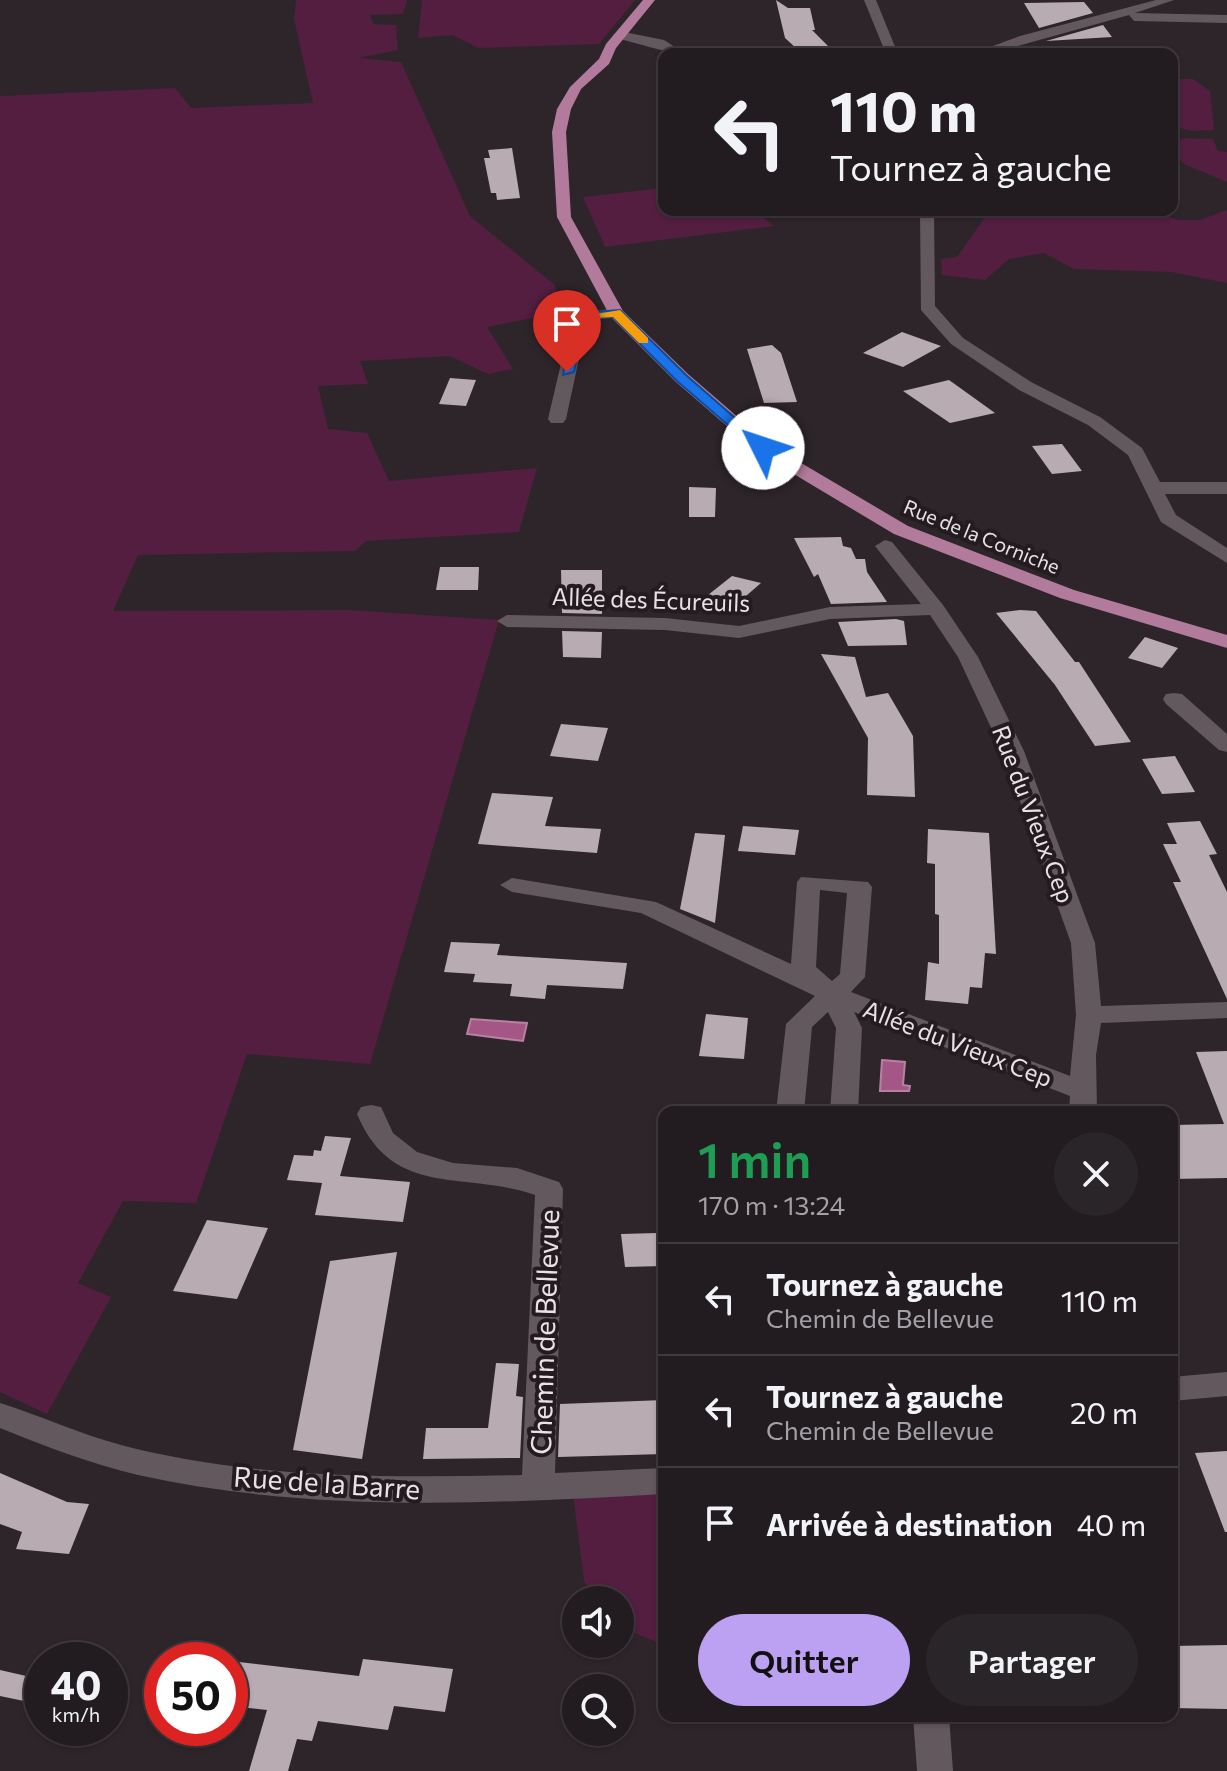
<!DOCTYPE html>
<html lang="fr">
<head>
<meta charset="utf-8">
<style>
  body { margin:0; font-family:Commissioner,sans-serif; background:#2a2529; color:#f1f3f6; height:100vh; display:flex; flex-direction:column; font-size:30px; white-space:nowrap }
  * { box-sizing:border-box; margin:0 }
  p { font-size:26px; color:#a2a1a5 }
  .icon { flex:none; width:44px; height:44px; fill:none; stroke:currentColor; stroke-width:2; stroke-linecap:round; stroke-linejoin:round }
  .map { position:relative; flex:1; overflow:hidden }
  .side { position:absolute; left:658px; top:1106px; width:520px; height:616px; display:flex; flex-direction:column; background:#221c20; border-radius:16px; box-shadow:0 2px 6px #0004,0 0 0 2px #3f3a3e }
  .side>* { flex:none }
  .hud { position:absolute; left:658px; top:48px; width:520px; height:168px; border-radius:16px; box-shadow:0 2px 6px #0004,0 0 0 2px #3f3a3e; background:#221c20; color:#f1f3f6; overflow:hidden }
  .fabs { position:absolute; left:562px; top:1586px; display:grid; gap:16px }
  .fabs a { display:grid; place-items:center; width:72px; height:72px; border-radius:50%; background:#221c20; box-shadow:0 2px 6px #0004,0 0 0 2px #3f3a3e; font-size:40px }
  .speed { position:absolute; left:24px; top:1642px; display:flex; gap:16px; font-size:40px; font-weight:700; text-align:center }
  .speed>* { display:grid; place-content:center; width:104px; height:104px; border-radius:50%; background:#221c20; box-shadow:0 2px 6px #0004,0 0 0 2px #3f3a3e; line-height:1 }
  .speed small { font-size:20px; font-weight:400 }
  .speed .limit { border:12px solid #d22; background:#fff; color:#111 }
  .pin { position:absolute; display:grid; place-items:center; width:68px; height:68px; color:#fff; margin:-82px -34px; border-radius:50% 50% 50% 0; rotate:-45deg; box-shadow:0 0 8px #0007 }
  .pin .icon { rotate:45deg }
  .me { position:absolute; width:88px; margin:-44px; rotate:311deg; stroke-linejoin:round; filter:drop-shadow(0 0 6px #0008) }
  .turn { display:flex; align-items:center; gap:28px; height:168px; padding:0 40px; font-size:36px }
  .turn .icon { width:104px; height:104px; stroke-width:2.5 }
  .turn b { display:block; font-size:56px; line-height:68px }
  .round { display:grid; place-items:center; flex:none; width:84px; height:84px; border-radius:42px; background:#2a2529 }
  .summary { display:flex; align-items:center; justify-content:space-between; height:136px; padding:0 40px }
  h1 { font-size:48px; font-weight:600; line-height:60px; color:#1e9e55 }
  .action { display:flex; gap:16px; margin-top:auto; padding:16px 40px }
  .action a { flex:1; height:92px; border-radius:48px; background:#bca0f2; color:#111; font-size:32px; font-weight:600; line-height:92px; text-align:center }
  .action a+a { background:#2a2529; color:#f1f3f6 }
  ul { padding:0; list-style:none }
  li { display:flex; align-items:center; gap:24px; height:112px; padding:0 40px; border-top:2px solid #3f3a3e }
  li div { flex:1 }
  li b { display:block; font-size:30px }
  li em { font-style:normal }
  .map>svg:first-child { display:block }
  .green { fill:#531e40 }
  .water { fill:#a45786; stroke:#b881a2; stroke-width:2 }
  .building { fill:#b8acb2 }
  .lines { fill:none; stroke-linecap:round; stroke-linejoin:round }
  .minor { fill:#63585e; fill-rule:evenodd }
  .major { fill:#b27b9b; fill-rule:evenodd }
  .route { fill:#1a73e8; stroke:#114b97; stroke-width:2 }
  .slow { fill:#f59e0b }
  .labels { text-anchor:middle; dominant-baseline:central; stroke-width:8; stroke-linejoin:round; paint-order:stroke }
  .far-street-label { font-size:20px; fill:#e8e2e5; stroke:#241b20 }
  .street-label { font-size:24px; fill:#e8e2e5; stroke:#241b20 }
  .near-street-label { font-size:28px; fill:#e8e2e5; stroke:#241b20 }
</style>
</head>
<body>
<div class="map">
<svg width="1227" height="1771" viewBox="0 0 1227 1771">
  <rect width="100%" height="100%" fill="#2e252a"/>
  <path class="green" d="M296,0H407L403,14L370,15L373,24L396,25L398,50L359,58L401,62L470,216L555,285L563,312L487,327L513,369L488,374L450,356L360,361L368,384L318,386L328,429L367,433L389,481L537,468L519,532L366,541L355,551L138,555L113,611L349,610L499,620L370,1064L247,1054L196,1203L123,1201L78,1283L111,1297L47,1414L0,1392V96L175,88L191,108L313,103L294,19Z
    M422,0H635L599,44L478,48L453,35L418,38Z
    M1172,79H1193L1210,91L1214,130L1192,131L1172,126Z
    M1183,138L1213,139L1218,151L1227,152V182L1184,164L1172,152V144Z
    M664,188V210H754L774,226L605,247L583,197Z
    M983,210H1153L1177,220H1200L1227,210V283L1172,272L1074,269L1044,253L1009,259L985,280L942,275L941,259L957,257L988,213Z
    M664,1482V1645L620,1627V1600H597L584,1581L572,1486Z"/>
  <path class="water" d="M471,1019L527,1023L523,1041L467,1034Z
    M882,1060L905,1062L903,1085L910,1086L909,1091H880Z"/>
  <path class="building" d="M776,0L788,8H810L815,30H812L829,47L797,49L785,38Z
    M1084,2L1093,13L1039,28L1024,3Z
    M1103,25L1112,37L1046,41Z
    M512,148L520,198L497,200L496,193H491L484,158H490L488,150Z
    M902,332L941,346L903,367L863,353Z
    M772,345L781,353L797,402L764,403L747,349Z
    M450,378L476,380L466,406L439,404Z
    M949,380L963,390L995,413L950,423L903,391Z
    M1062,444L1082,471L1052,474L1032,446Z
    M689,487L716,488L715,517H689Z
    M841,537L843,546L851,548L856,559H865L867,572L887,602L831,604L818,574L814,577L794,538Z
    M440,567H479L478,590H436Z
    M561,570H602V614L562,613Z
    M732,576L761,583L732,608L703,599Z
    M1020,610L1036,611L1075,662H1079L1131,742L1095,746L1055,685L996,613Z
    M896,619L904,621L907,645L848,646L838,622Z
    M562,631L602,632L601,658L563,657Z
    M1145,637L1178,648L1162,668L1128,658Z
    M821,654L855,657L866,697L888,693L913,736L915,797L867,795L868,738Z
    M561,724L608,728L598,761L550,756Z
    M1175,756L1195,792L1162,794L1142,759Z
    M492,793L553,797L545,826L601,829L597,853L478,844Z
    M1200,821L1217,854L1209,855L1227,892V999L1173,882H1181L1163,844H1177L1167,823Z
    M743,826L799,830L795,855L738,851Z
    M928,829L989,833L996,954L985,953L982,988L970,987L968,1004L925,1000L928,962L939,964V915L935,914V864L927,863Z
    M695,833L725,835L715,923L680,909Z
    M451,942L500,944L497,955L627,963L623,989L547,985L545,999L510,996L512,984L473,982L475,974L444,972Z
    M706,1014L748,1018L744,1059L699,1056Z
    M1227,1051V1178L1172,1179V1125L1224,1124L1196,1052Z
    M325,1136L351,1138L340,1176L410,1182L403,1222L315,1215L322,1183L287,1180L294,1155L313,1156L314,1150L321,1151Z
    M207,1220L268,1228L237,1299L173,1291Z
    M657,1233L663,1266L625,1267L621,1234Z
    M397,1252L362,1459L293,1450L330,1261Z
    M496,1363L519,1364L516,1396L523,1397L520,1458L423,1459L426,1428H488Z
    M664,1400V1454L558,1457L560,1404Z
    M1227,1451V1532H1225L1195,1453Z
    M0,1473L67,1502L89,1504L69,1554L16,1549L22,1532L0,1524Z
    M1227,1645V1709L1172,1708V1646Z
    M363,1659L453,1669L445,1712L394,1706L388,1730L318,1721L312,1741L297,1739L288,1771H249L267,1710L230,1706V1692L239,1662L359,1676Z
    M0,1670L35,1678L24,1701L0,1696Z"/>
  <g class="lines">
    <path class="minor" d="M864,0H876L898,54H886Z
      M1156,0H1174L1135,13L1227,15V23L1134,21L1129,15L989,54H971L1020,36Z
      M619,31L664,40L686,54C668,54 635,42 615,38L613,35Z
      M920,210H934L935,306L963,338L1031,382L1100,417L1142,448L1160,482H1227V494H1165L1176,515L1227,548V563L1161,522L1128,455L1088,425L1019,390L951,344L921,310Z
      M616,308L622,310V316L592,320L586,326L566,419L563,423H551L548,419L570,325L581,313Z
      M885,540L892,542L943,605L978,657L1024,751L1095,943L1101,1006L1227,1002V1018L1101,1023L1096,1055L1097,1112H1069L1070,1096L854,1012L862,1028L858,1112H830L836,1028L828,1012L812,1027L804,1112H776L786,1024L815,996L641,913L512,892L500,885L512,878L656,902L791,964L797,882L801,877L868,882L872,887L865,977L851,992L1070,1076L1076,1015L1071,943L1002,751L958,657L930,615L830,619L739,638L665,630L507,627L497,621L507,615L665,618L739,626L830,607L921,604L875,546ZM820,890L847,893L840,974L832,981L816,967Z
      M1174,693L1182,694L1227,734V752L1219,750L1166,704L1163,699L1166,694Z
      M371,1105L381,1107L393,1133L417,1152L453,1163L517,1168L559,1182L563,1189L555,1473L664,1468V1494C489,1504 311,1513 138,1475C91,1464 45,1446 0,1428V1403C41,1416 80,1434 121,1445C251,1479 389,1478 522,1475L535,1195C465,1170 393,1200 357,1114L361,1107Z
      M1227,1372V1396L1172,1401V1377Z
      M913,1716H949L953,1771H917Z"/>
    <path class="major" d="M643,0H655L616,48L609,64L581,89L571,109L566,132L571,217L623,311L688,374L769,444L908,526L1074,590L1227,635V648L1060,598L894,534L757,452L676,382L610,316L557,217L552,132L557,109L570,87L599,59L606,44Z"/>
  </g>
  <path class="route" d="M620,310L686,375L767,446V451H758L677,381L613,317L590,319L584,326L574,372L563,375L571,325L582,313Z"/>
  <path class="slow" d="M620,310L648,338V343H639L613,317L597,318L591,315Z"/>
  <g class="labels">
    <g class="far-street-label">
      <text transform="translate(982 536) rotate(22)">Rue de la Corniche</text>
    </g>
    <g class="street-label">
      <text transform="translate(651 599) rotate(2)">Allée des Écureuils</text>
      <text transform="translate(1034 814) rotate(69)">Rue du Vieux Cep</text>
      <text transform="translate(958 1043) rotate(21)">Allée du Vieux Cep</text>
    </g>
    <g class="near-street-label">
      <text transform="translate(544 1332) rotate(-88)">Chemin de Bellevue</text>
      <text transform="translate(327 1482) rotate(4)">Rue de la Barre</text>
    </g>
  </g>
</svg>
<div class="fabs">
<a><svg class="icon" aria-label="sound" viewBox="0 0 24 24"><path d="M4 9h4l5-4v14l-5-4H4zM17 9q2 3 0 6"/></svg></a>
<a><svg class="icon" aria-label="search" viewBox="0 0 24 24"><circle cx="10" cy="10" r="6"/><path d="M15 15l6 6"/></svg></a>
</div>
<div class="speed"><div>40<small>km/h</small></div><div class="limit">50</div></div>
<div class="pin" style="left:567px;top:372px;background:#d93025"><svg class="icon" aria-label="arrive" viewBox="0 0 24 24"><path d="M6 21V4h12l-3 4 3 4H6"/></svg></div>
<svg class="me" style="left:763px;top:448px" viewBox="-20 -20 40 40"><circle r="19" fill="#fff"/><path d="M0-13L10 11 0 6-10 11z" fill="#1a73e8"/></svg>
<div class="hud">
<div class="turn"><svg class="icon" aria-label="left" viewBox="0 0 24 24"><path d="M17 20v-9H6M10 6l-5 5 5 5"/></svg><div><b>110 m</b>Tournez à gauche</div></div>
</div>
<section class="side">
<div class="summary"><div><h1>1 min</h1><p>170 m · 13:24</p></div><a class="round"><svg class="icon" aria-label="close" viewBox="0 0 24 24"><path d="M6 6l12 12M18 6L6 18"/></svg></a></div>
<ul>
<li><svg class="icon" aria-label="left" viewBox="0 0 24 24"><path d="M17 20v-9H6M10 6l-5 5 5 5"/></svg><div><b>Tournez à gauche</b><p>Chemin de Bellevue</p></div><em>110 m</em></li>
<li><svg class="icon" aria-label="left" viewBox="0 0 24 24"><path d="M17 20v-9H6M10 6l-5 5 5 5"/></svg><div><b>Tournez à gauche</b><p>Chemin de Bellevue</p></div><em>20 m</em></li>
<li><svg class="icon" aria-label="arrive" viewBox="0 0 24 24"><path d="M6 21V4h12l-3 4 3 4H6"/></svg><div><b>Arrivée à destination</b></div><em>40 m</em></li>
</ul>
<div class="action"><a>Quitter</a><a>Partager</a></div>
</section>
</div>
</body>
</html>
